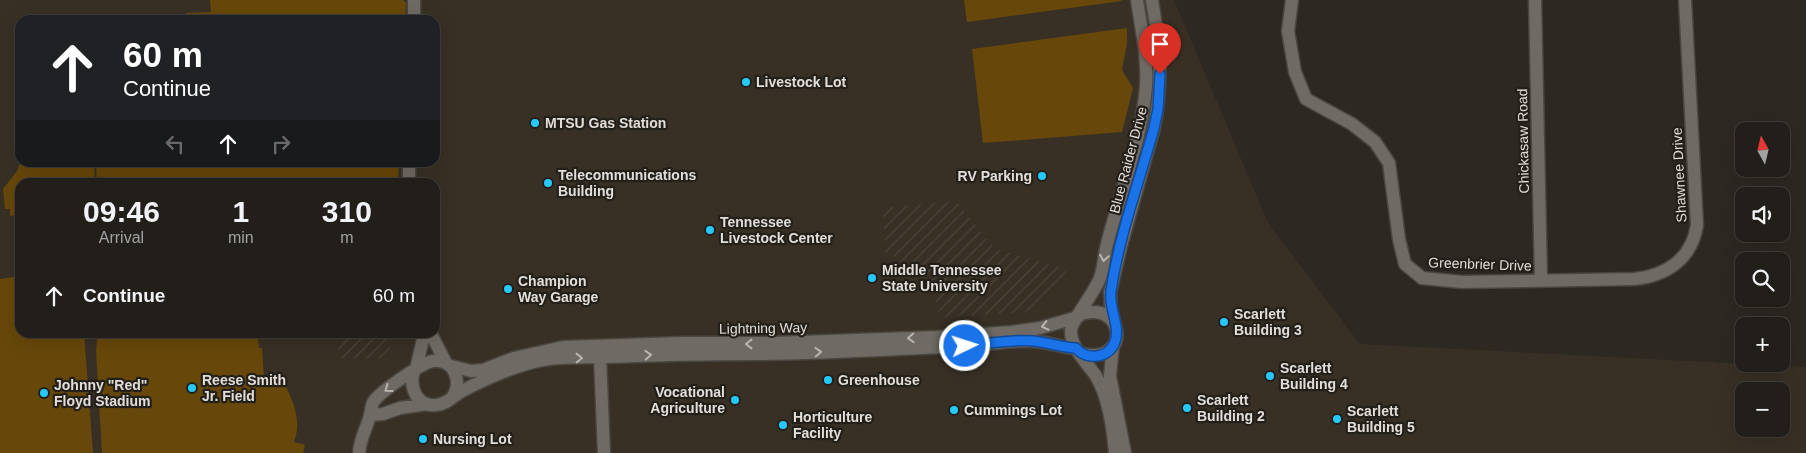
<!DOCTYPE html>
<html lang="en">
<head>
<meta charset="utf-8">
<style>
  body { margin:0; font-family:Helvetica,sans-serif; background:#2e2b27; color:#f1f3f6; height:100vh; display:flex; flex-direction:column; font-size:19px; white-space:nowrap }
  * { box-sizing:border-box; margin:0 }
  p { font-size:16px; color:#a2a2a2 }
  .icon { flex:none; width:28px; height:28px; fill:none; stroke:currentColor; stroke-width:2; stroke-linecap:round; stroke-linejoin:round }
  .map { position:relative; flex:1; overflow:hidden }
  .drawer { position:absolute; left:15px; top:178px; width:425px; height:160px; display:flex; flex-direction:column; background:#221e1a; border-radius:15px; box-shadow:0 5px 20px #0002,0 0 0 1px #3f3c39 }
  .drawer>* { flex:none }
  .hud { position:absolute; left:15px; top:15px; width:425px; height:152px; border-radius:15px; box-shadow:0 5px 20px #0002,0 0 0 1px #3f3c39; background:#202124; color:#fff; overflow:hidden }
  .needle { width:32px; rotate:352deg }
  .controls { position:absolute; left:1735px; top:122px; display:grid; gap:10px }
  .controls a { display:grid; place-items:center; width:55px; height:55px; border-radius:10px; background:#221e1a; box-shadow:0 5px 20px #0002,0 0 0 1px #3f3c39; font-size:25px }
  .pin { position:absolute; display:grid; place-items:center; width:42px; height:42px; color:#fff; margin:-51px -21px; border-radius:50% 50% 50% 0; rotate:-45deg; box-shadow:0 0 5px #0007 }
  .pin .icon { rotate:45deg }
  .me { position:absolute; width:55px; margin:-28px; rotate:86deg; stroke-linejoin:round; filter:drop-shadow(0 0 4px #0008) }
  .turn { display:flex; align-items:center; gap:18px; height:105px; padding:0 25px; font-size:22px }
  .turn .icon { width:65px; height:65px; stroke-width:2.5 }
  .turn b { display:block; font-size:35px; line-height:42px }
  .lanes { display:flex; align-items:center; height:48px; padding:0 25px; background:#0003; justify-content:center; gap:25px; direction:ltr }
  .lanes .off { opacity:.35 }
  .eta { display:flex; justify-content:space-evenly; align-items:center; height:85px; text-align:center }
  .eta b { font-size:30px; font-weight:700; line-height:35px }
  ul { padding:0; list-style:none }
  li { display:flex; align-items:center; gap:15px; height:65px; padding:0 25px }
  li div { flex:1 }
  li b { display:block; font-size:19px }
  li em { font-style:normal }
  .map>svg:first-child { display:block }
  .built { fill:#383025; fill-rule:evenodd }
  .industrial { fill:url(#industrial-furrows) }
  .grass { fill:#68480a }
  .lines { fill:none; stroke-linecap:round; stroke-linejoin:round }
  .minor-casing { stroke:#4a4642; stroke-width:15 }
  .minor { stroke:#6f6a63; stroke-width:12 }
  .oneway { stroke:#b9b5b0 }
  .route-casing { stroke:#114b97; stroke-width:12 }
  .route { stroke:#1a73e8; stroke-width:9 }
  .poi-dot { fill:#25c9fe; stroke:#231f19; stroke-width:2 }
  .labels { text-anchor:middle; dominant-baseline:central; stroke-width:4.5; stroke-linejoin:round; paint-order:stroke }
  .poi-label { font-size:14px; font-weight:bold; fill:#e1deda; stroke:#231f19; text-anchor:start }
  .street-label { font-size:14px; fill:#e1deda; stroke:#231f19 }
</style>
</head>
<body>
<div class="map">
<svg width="1806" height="453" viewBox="0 0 1806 453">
  <defs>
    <pattern id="industrial-furrows" width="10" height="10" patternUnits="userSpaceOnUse" patternTransform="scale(1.25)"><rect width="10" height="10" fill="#383025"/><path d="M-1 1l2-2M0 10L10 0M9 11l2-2" fill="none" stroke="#4b443a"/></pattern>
  </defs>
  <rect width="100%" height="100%" fill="#2d2822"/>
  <path class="built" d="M0,0H1174L1268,223L1360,344L1806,367V453H0ZM20,20H435V162H20ZM20,182H435V332H20ZM1744,391H1781V429H1744Z"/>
  <path class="industrial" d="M956,201L995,249L1068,269L1037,312L940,317L932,284L885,251L883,208Z
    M338,333H390V358L338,359Z"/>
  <path class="grass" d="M210,0H403L406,3L405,20H186V13L211,12Z
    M964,0H1121L1122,1L967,22Z
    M1127,28V43L1122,70L1133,88L1122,132L983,143L972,49Z
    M20,163H94L95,182H20L19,231L18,215L10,216V209H5L3,189L17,171Z
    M96,163L399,162V163L398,182H97Z
    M20,276V332L84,333L93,453H0V279Z
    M100,333H257L259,348H262L264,377L281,376C291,398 303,418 294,442L305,445L303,453H102L96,351L97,340Z"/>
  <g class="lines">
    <defs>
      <path id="minor" d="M1292,0L1288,31L1295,72L1306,99L1352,124L1375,142L1389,163L1399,239L1405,264L1422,278L1462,282L1634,279C1666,276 1692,259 1697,225L1685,0
        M1535,0L1541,281
        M414,20V0
        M409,182V162
        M1115,326L1111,307L1110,293L1121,246L1154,128C1163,81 1160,47 1152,0
        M430,332L446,363
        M1113,346L1110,376L1125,453
        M1079,353C1131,368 1127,300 1081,314
        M600,357L604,453
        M451,366L471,371L483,370L514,358L563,347L681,343H774L937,337L1012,332L1040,328L1078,317
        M416,369L423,339L422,332
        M414,371C409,386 416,407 436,405C446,405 453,396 462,391C487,378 516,365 543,360C564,356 586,358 607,357C657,355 706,354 755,354C824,354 894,349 963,346C986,345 1009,340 1031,341C1047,341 1060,348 1076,348
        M370,415L383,414L400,408L427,404
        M359,453C360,439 366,429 370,416C371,412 371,405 374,401C380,392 423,362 433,361C455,359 463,383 452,398
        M1115,453C1113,428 1109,398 1096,376C1087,363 1070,347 1071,330C1072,320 1095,292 1100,278C1104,267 1104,255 1107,244C1120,193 1142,140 1146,86C1148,58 1141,28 1137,0"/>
    </defs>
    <use href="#minor" class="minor-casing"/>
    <use href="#minor" class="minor"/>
  </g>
  <defs><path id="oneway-chevron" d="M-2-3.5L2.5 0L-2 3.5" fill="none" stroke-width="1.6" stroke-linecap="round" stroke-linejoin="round" transform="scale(1.25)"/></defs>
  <g class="oneway">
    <use href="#oneway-chevron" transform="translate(1104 258) rotate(99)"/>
    <use href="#oneway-chevron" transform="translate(1045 326) rotate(166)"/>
    <use href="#oneway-chevron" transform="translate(911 338) rotate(177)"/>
    <use href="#oneway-chevron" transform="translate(749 344) rotate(-180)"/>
    <use href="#oneway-chevron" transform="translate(818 352) rotate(-2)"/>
    <use href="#oneway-chevron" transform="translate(648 355) rotate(-3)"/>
    <use href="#oneway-chevron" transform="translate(579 358) rotate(-1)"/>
    <use href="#oneway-chevron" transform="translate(388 389) rotate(144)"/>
  </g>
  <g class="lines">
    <defs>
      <path id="route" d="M965,346C985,344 1014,339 1033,341C1048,342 1061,348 1076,348C1085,360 1107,359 1114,344C1122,328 1108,308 1111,291C1119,236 1139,182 1154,128L1158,109L1160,74"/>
    </defs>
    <use href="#route" class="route-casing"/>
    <use href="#route" class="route"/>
  </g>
  <g class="poi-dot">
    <circle cx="746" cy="82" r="5"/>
    <circle cx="535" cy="123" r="5"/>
    <circle cx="1042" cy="176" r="5"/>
    <circle cx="548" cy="183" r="5"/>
    <circle cx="710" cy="230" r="5"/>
    <circle cx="872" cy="278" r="5"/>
    <circle cx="508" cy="289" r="5"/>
    <circle cx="1224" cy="322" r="5"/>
    <circle cx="1270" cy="376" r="5"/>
    <circle cx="828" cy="380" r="5"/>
    <circle cx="192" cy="388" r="5"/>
    <circle cx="44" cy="393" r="5"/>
    <circle cx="735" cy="400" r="5"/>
    <circle cx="1187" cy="408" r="5"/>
    <circle cx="954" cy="410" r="5"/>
    <circle cx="1337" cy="419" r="5"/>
    <circle cx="783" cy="425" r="5"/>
    <circle cx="423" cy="439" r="5"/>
  </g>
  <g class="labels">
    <g class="poi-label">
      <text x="756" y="82">Livestock Lot</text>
      <text x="545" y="123">MTSU Gas Station</text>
      <text x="558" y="175">Telecommunications<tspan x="558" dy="16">Building</tspan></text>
      <text x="1032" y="176" text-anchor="end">RV Parking</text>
      <text x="720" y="222">Tennessee<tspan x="720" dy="16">Livestock Center</tspan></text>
      <text x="882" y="270">Middle Tennessee<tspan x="882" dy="16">State University</tspan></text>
      <text x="518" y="281">Champion<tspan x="518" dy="16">Way Garage</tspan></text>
      <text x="1234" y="314">Scarlett<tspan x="1234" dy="16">Building 3</tspan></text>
      <text x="1280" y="368">Scarlett<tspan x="1280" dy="16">Building 4</tspan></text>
      <text x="202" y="380">Reese Smith<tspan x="202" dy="16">Jr. Field</tspan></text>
      <text x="838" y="380">Greenhouse</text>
      <text x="54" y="385">Johnny "Red"<tspan x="54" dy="16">Floyd Stadium</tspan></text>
      <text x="725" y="392" text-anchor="end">Vocational<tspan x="725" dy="16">Agriculture</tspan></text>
      <text x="1197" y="400">Scarlett<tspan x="1197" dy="16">Building 2</tspan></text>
      <text x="964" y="410">Cummings Lot</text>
      <text x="1347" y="411">Scarlett<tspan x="1347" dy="16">Building 5</tspan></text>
      <text x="793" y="417">Horticulture<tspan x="793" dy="16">Facility</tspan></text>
      <text x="433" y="439">Nursing Lot</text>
    </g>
    <g class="street-label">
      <text transform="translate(1523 141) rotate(-91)">Chickasaw Road</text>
      <text transform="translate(1128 160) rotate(-75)">Blue Raider Drive</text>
      <text transform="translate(1679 175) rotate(-93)">Shawnee Drive</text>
      <text transform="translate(1480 264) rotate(2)">Greenbrier Drive</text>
      <text transform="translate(763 328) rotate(-1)">Lightning Way</text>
    </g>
  </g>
</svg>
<div class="controls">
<a><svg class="needle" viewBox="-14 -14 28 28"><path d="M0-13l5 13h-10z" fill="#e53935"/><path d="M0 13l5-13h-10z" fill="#a2a2a2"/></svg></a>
<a><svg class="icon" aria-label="sound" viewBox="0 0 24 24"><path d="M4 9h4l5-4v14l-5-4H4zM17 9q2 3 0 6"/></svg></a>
<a><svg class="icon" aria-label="search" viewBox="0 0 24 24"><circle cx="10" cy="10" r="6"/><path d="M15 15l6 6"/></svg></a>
<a>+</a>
<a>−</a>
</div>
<div class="pin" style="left:1160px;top:74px;background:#d93025"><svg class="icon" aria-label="arrive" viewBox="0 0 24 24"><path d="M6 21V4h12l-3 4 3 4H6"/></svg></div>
<svg class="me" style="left:965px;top:346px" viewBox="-20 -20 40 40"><circle r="17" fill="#1a73e8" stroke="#fff" stroke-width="3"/><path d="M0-11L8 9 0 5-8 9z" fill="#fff"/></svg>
<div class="hud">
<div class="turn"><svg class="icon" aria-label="ahead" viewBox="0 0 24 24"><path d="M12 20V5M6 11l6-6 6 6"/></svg><div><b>60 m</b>Continue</div></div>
<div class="lanes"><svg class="icon off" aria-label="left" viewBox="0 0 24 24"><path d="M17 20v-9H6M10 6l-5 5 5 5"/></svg><svg class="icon" aria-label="ahead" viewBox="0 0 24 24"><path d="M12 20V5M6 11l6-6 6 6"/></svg><svg class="icon off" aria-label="right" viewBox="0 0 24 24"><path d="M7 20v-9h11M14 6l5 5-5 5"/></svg></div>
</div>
<section class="drawer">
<div class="eta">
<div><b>09:46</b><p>Arrival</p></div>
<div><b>1</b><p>min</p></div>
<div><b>310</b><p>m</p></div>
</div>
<ul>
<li><svg class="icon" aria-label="ahead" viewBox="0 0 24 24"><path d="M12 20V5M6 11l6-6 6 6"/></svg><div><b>Continue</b></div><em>60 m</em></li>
</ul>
</section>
</div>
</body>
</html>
